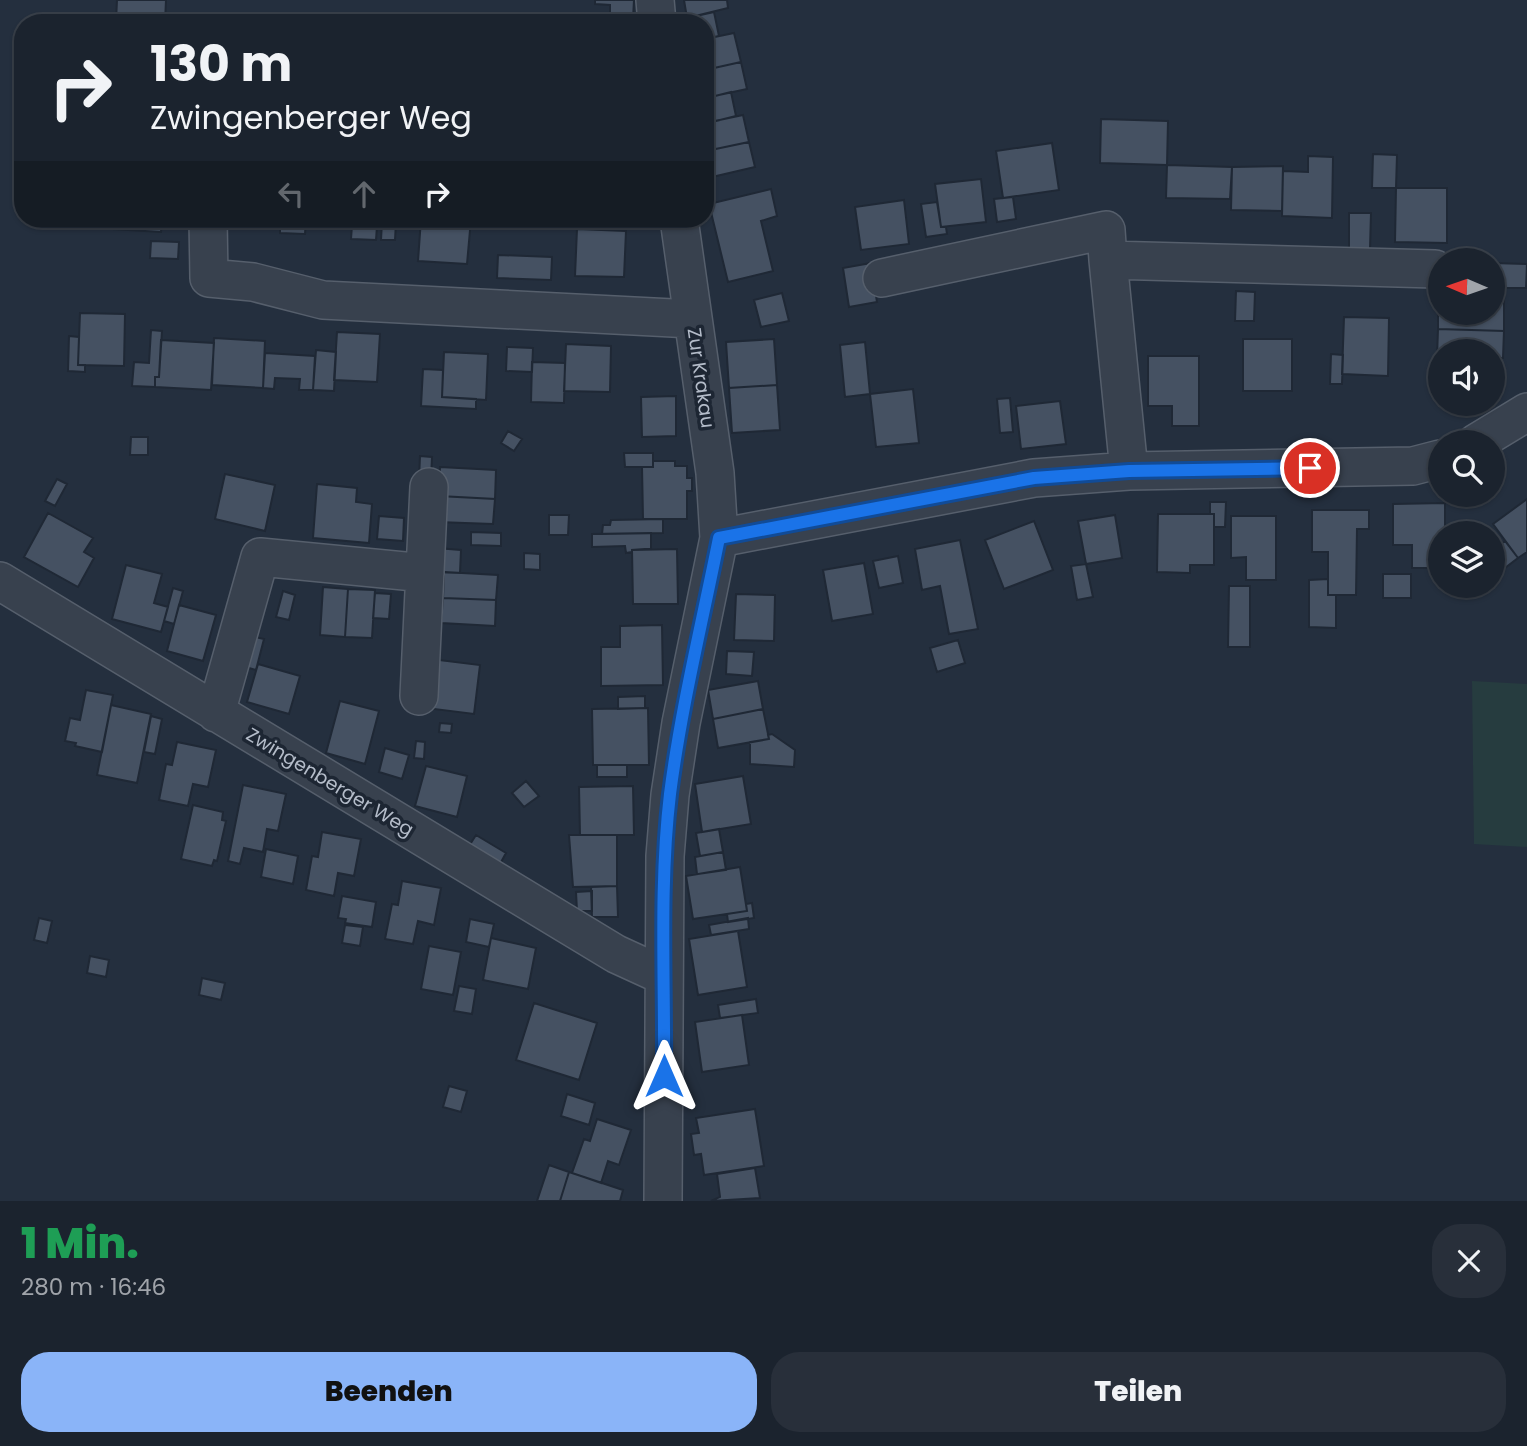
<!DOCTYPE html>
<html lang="de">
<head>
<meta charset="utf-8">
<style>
  body { margin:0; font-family:Poppins,sans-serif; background:#282f3a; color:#f1f3f6; height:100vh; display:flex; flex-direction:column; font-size:26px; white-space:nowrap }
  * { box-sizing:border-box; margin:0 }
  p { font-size:23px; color:#a0a4aa }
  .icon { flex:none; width:38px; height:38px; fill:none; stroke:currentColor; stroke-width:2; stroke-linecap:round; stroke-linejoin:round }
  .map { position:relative; height:1201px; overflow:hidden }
  .panel { display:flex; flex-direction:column; background:#1b232e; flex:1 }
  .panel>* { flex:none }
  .top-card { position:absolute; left:14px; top:14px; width:700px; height:214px; border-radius:28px; box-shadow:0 2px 5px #0004,0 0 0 2px #39404a; background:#1b232e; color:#f1f3f6; overflow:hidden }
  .needle { width:46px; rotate:272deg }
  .tools { position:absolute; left:1428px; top:248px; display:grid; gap:14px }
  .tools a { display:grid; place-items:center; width:77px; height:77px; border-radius:50%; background:#1b232e; box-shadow:0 2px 5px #0004,0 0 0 2px #39404a; font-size:35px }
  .pin { position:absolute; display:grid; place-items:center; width:60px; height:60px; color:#fff; margin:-30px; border:4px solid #fff; border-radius:50%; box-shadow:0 2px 7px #0007 }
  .me { position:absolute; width:77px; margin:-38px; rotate:0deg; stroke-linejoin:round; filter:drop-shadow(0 0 5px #0008) }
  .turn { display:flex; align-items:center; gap:24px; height:147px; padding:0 21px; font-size:32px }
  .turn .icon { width:91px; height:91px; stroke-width:2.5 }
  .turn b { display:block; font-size:49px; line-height:60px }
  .lanes { display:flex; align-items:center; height:66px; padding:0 21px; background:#0003; justify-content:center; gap:35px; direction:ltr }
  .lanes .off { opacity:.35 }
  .round { display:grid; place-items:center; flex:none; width:74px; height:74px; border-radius:28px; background:#282f3a }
  .summary { display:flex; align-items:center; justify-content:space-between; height:119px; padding:0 21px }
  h1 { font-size:42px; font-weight:800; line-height:52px; color:#1e9e55 }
  .button { display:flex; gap:14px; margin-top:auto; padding:14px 21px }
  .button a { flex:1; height:80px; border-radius:28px; background:#8ab4f8; color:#111; font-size:28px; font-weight:800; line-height:80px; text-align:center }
  .button a+a { background:#282f3a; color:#f1f3f6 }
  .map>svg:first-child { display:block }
  .green { fill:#263c3f }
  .building { fill:#455162; stroke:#1f2835; stroke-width:2 }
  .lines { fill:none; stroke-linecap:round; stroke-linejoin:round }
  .minor-casing { stroke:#565f6c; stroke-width:40 }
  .minor { stroke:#38414e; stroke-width:37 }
  .route-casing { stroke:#114b97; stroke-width:18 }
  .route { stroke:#1a73e8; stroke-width:12 }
  .labels { text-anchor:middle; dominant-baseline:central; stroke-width:7; stroke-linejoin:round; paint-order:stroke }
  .street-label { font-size:19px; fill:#b4bcc9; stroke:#1d2633 }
</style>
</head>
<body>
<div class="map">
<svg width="1527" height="1201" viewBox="0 0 1527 1201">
  <rect width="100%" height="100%" fill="#242f3e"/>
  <path class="green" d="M1472,681L1527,684V847L1474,844Z"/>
  <path class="building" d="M117,0H166L165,23L116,21Z
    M595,0H634L633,19L610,18V5L595,4Z
    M684,0H727L728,8L687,18Z
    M714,12L719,36L705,39V23H689L687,18Z
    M734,33L741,62L705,70V39Z
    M741,62L747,89L705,98V70Z
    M731,92L736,116L712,122L707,98Z
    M743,115L749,142L706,151L705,123Z
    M1101,119L1168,121L1167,165L1100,163Z
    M749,142L755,167L712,177L706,151Z
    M1052,143L1059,190L1003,198L996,151Z
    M1373,154L1397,155L1396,188H1372Z
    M1308,156L1333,157L1332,218L1282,216L1283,171L1308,172Z
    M1167,165L1232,167L1230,199L1166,198Z
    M1283,166L1282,211L1231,210L1232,167Z
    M981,179L986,222L941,227L935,184Z
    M1396,188H1447V243L1395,242Z
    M771,189L777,216L761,221L773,271L728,282L709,204Z
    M1013,197L1016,219L997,222L994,199Z
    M904,200L909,244L861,250L855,207Z
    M937,202L941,227H946L947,234L926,237L921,204Z
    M1349,213H1371L1370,249H1349Z
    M113,219H162L161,232L113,229Z
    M280,219H306L305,234L280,233Z
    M327,219H373V226L327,224Z
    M421,219H471L467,264L418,261Z
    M382,221L396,222L395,240H381Z
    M352,225L377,226L376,240L351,239Z
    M577,229L626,231L624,277L575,276Z
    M151,241L179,242L178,259L150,258Z
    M498,255L552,257L551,280L497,278Z
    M871,263L877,302L849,307L843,268Z
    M1493,263L1527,264L1526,288H1504V299H1493Z
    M1236,291L1255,292L1254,321H1235Z
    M782,293L789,321L761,327L754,300Z
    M1438,298L1440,313H1493V299H1504V331L1438,329Z
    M80,313L125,314L124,366L78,365Z
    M1344,317L1389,318L1388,376L1342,374Z
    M1438,329L1504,331L1503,358H1493V352H1440V357H1437Z
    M151,330L162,331L159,377H155V387L132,386L134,362L149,363Z
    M337,332L380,334L377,382L334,380Z
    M69,336L79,337L78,365H85V372L68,371Z
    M214,338L265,341L263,388L212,385Z
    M774,339L777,385L729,388L726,342Z
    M1243,339H1292V391H1243Z
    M161,340L214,343L211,390L155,387V377H159Z
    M865,342L870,394L845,397L840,345Z
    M566,344L611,346L610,392L564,391Z
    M507,347L533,348L532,372L506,371Z
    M316,350L336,352L334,391L313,390Z
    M444,352L488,354L486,400L442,397Z
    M265,353L315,356L313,390H299L300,379L275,378L274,389L263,388Z
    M1331,354L1343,355L1342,384H1330Z
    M1148,356H1199V426H1172V406H1148Z
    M532,362L565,363L564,403L531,402Z
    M423,369L443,370L442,397L476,399V409L421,406Z
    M777,385L780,430L732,433L729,388Z
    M913,389L919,443L876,447L870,394Z
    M676,396V436L642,437L641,397Z
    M1010,398L1013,432L1000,433L997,399Z
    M1060,401L1066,444L1021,449L1016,406Z
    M508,431L522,439L514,451L501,443Z
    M131,437H148V455H130Z
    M624,453H653V467H625Z
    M420,456L432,457L431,479H419Z
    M653,461H675V466H687V478H692V491H687V519H643L642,467H653Z
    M440,467L496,470L495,499L439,496Z
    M225,474L275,485L265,531L215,519Z
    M57,479L67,484L55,506L45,501Z
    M317,484L357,488L356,502L372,504L369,543L313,538Z
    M439,496L495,499L493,524L437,522Z
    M1527,499V552L1518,558L1493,524Z
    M1210,502H1226L1225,527H1214V514H1210Z
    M1445,503V534H1440V568H1412V545H1393V504Z
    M1312,510H1369V529H1357L1356,595H1328V552H1312Z
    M48,513L93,538L84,552L94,558L78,587L24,557Z
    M1158,514H1214V565H1190V573L1157,572Z
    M549,515H569L568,535H549Z
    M1115,515L1122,558L1086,564L1078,521Z
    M379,516L404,518L403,541L377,539Z
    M1231,516H1276V580H1246V557L1231,558Z
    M663,519V533L602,534L603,525H610L611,520Z
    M1034,521L1053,570L1004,589L985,540Z
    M471,532L501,533V546L471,545Z
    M651,533V549L632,550V552L626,553L625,546L592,547V534Z
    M960,540L978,629L949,634L940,586L922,590L915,549Z
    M1505,541L1518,558L1501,571L1493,559V550Z
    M436,548L461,550L460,573L435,572Z
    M677,549L678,604H633L632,550Z
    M524,553L540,554V570L524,569Z
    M898,556L903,583L879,588L873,561Z
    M864,563L873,614L832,621L823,570Z
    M1086,564L1093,597L1077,600L1071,566Z
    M126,565L162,574L154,603L168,607L161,632L112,619Z
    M444,572L498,575L496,600L443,598Z
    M1383,574H1411V598H1383Z
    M1328,579V595H1336V628L1309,627V580Z
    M1229,586H1250V647H1228Z
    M323,587L348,589L345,637L320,635Z
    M173,588L183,591L174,624L164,621Z
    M348,589L375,590L372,638L345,637Z
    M283,591L295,595L289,620L276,617Z
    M375,593L391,594L389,619L373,618Z
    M736,594L775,595L774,641L734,640Z
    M443,598L496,600L495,626L441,623Z
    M179,605L216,615L203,661L167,651Z
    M662,625L663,685L601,686V647H620V626Z
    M251,636L264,639L256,670L242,666Z
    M958,640L965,663L937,672L930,648Z
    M727,651L754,652L752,676L726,674Z
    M431,659L480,665L474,714L426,708Z
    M258,664L300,676L289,714L247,702Z
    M758,681L763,709L713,719L708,690Z
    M86,690L113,695L102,752L75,746L76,743L65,741L70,718L80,720Z
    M645,696V708L618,709V697Z
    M340,701L379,711L365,764L326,753Z
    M111,705L151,714L137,783L97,775Z
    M648,708L649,765H593L592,709Z
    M763,709L769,739L718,748L713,719Z
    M151,716L162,719L155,754L144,752Z
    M440,723L452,724L451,733L439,732Z
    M772,734L795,750L794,767L750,764V742L769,739L768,735Z
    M416,741L425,742L424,759L414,758Z
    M177,742L216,750L208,787L193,784L188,806L159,800L166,764L172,765Z
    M385,748L409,755L402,779L379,772Z
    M597,765H627V777H597Z
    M426,766L467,776L457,817L415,806Z
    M743,776L751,824L702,832L695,784Z
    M526,781L539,796L524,807L512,793Z
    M243,785L286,794L278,831L267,829L263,852L244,848L240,864L228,861Z
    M633,786L634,835H580L579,787Z
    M193,805L223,812L222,820L226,821L217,861L214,860L212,866L181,859Z
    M719,829L723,852L700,856L696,833Z
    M322,832L361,839L354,876L338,873L334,896L306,890L312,856L318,857Z
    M476,835L506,853L500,864L469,846Z
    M569,835H617V886L573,887Z
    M266,849L298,856L293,884L261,877Z
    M723,852L726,870L697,874L695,857Z
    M740,867L747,911L693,919L686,876Z
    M402,881L441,888L434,925L418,921L413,944L385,939L392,904L398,905Z
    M617,886L618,917H592L591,887Z
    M592,891V911H577L576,892Z
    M342,896L376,902L372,927L345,923L346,919L338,918Z
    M752,903L754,918L728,922L727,914L747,911L746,904Z
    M39,918L52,921L47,943L34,940Z
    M748,918L749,929L711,935L709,925Z
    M470,919L494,924L489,947L466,942Z
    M345,925L363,927L360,946L342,943Z
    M738,931L747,987L698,995L689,939Z
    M491,938L536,948L528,989L483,980Z
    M429,946L461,952L453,995L421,989Z
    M90,956L109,960L106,977L87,973Z
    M202,978L225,983L221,1000L199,995Z
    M459,986L476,989L472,1014L454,1011Z
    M756,999L758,1013L720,1018L718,1005Z
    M534,1003L597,1023L579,1080L516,1060Z
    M742,1015L749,1065L702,1072L695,1022Z
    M449,1086L467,1091L461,1112L443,1107Z
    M567,1094L595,1103L589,1125L561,1116Z
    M755,1109L764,1166L704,1175L701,1154L694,1155L691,1134L699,1133L696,1118Z
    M597,1119L631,1130L619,1165L608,1161L601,1183L572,1173L584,1139L590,1141Z
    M549,1165L569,1172L560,1201H537Z
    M755,1168L760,1198L711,1201L720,1197L717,1174Z
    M569,1172L623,1190L620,1201H560Z"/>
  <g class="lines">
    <defs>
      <path id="minor" d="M655,0L657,23
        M208,219L209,278L253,282L323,300L692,319
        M882,278L1106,230L1108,260
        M1476,443L1527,412
        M1129,471L1108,260L1435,269
        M719,538L1034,478L1129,471L1413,466L1440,459
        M0,581L616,954L664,976
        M419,696L429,487
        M216,713L260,557L425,573
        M663,1201L665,856L670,795L681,723L719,538L715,473L679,219"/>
    </defs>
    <use href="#minor" class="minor-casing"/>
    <use href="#minor" class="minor"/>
  </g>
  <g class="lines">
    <defs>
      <path id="route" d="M664,1076C665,982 659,887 670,794C681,708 702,623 719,538L1034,478L1129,471L1310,468"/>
    </defs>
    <use href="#route" class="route-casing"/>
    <use href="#route" class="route"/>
  </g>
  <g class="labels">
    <g class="street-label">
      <text transform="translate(701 378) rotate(82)">Zur Krakau</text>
      <text transform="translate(330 782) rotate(31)">Zwingenberger Weg</text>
    </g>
  </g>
</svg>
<div class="tools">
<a><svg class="needle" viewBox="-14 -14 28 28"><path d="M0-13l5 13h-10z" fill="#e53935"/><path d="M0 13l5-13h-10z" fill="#a0a4aa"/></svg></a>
<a><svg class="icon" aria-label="sound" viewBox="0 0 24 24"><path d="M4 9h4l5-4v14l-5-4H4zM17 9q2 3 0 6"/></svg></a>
<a><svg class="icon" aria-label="search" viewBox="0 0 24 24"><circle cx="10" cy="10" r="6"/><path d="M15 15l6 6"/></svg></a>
<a><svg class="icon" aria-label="layers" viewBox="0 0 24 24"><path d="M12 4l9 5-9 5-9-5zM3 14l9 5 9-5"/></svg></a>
</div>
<div class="pin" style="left:1310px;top:468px;background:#d93025"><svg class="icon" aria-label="arrive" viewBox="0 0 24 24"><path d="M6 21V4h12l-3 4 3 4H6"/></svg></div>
<svg class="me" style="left:664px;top:1076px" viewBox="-20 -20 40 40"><path d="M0-17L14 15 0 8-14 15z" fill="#1a73e8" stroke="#fff" stroke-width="4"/></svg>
<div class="top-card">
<div class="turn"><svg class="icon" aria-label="right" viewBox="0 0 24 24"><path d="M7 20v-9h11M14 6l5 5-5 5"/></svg><div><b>130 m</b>Zwingenberger Weg</div></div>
<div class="lanes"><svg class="icon off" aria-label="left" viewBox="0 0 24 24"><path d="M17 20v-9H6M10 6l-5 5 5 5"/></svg><svg class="icon off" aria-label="ahead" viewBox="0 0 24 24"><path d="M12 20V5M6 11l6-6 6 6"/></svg><svg class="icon" aria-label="right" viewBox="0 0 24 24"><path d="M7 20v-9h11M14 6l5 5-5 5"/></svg></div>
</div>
</div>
<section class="panel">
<div class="summary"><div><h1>1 Min.</h1><p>280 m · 16:46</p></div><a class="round"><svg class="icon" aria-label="close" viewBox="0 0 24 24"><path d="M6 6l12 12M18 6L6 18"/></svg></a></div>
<div class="button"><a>Beenden</a><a>Teilen</a></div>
</section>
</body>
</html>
